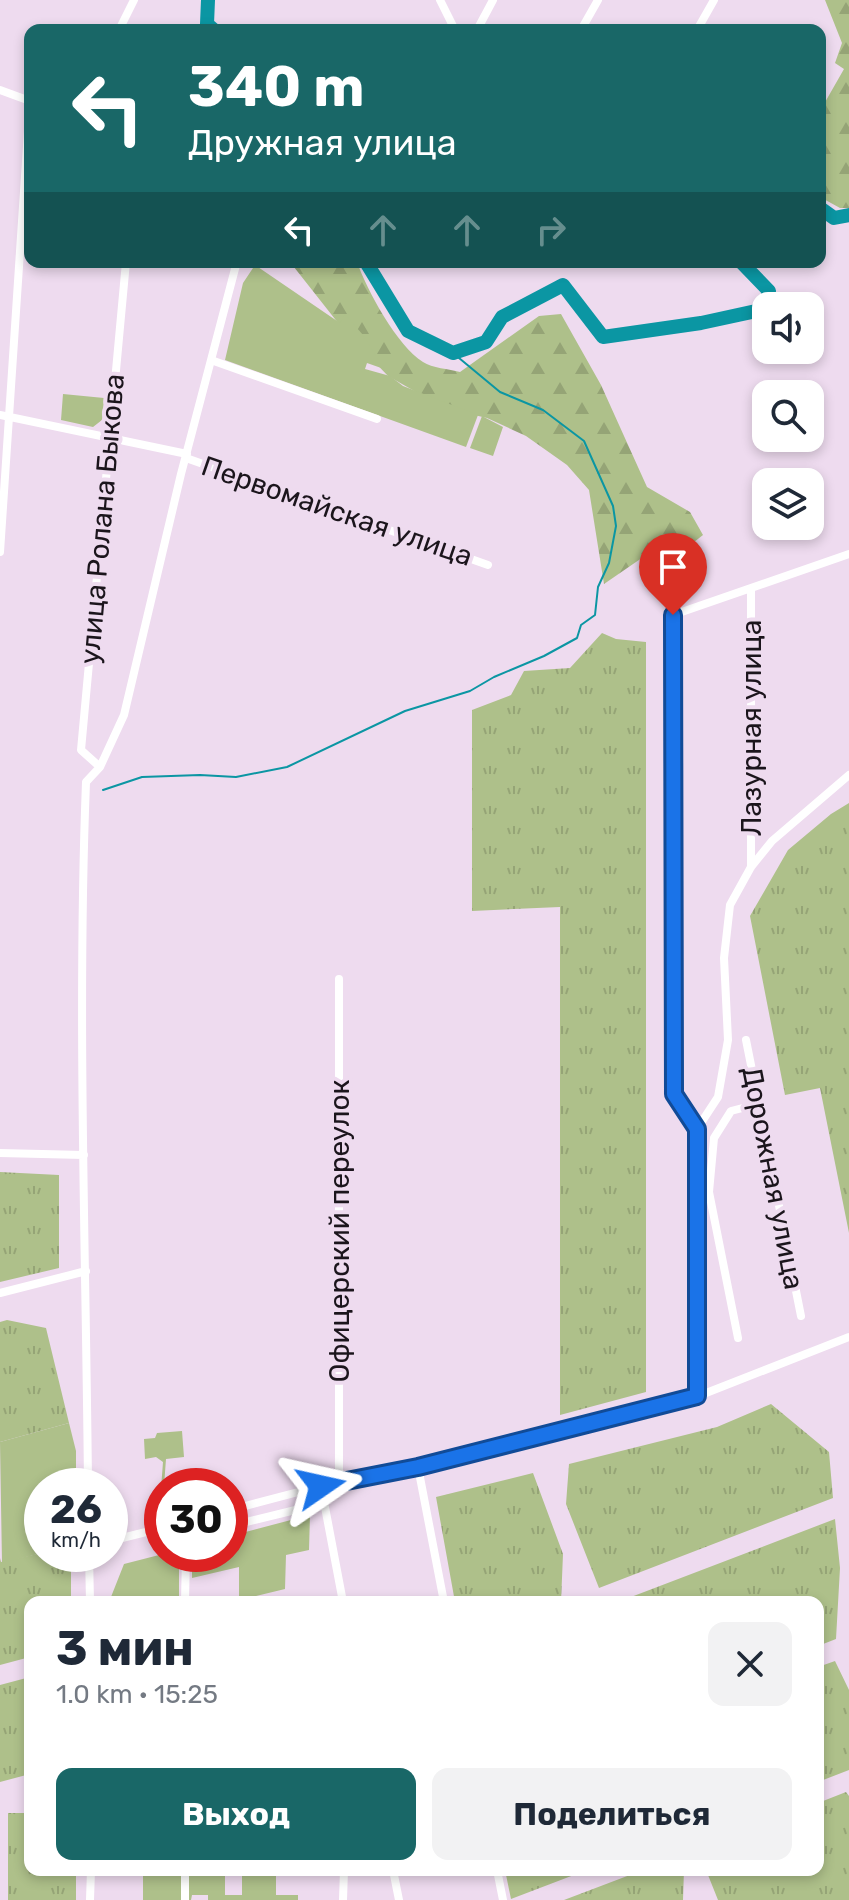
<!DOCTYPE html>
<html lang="ru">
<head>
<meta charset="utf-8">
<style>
  body { margin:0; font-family:Rubik,sans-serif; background:#f2f2f3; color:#1f2937; height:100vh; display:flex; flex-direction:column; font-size:30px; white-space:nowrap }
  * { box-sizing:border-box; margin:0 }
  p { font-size:26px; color:#747a83 }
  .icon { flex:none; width:44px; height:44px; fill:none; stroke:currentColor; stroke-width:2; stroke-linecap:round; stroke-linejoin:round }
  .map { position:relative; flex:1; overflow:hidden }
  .panel { position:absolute; left:24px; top:1596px; width:800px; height:280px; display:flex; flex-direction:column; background:#fff; border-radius:16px; box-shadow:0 4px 12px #0003 }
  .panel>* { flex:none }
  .hud { position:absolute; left:24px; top:24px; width:802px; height:244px; border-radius:16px; box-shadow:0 4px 12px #0003; background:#196767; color:#fff; overflow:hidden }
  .controls { position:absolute; left:752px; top:292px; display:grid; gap:16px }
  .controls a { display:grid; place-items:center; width:72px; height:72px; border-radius:16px; background:#fff; box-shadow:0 4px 12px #0003; font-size:40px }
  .speed { position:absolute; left:24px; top:1468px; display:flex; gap:16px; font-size:40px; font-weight:700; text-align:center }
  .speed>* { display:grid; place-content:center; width:104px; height:104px; border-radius:50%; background:#fff; box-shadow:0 4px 12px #0003; line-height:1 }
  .speed small { font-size:20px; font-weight:400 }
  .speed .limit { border:12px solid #d22; background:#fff; color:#111 }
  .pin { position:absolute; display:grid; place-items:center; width:68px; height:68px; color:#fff; margin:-82px -34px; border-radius:50% 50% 50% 0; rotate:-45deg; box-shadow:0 0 8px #0007 }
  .pin .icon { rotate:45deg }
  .me { position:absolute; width:88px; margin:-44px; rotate:79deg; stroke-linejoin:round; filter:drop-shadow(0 0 6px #0008) }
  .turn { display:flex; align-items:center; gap:28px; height:168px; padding:0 32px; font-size:36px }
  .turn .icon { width:104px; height:104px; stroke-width:2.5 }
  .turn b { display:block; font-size:56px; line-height:68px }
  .lanes { display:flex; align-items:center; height:76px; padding:0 32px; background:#0003; justify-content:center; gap:40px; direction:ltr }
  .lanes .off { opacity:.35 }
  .round { display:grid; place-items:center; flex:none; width:84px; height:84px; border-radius:16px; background:#f2f2f3 }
  .overview { display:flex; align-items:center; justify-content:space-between; height:136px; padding:0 32px }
  h1 { font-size:48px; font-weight:700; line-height:60px }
  .button { display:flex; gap:16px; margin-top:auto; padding:16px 32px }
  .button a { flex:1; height:92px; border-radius:16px; background:#196767; color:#fff; font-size:32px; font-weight:700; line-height:92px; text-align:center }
  .button a+a { background:#f2f2f3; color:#1f2937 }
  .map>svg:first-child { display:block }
  .grass { fill:url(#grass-tufts) }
  .forest { fill:url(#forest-firs) }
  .green { fill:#aec08a }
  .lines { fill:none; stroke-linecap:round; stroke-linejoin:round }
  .stream { stroke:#0b96a3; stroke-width:2 }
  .river { stroke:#0b96a3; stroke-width:14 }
  .minor { stroke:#fff; stroke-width:8 }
  .route-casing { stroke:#114b97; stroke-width:20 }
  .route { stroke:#1a73e8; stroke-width:14 }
  .labels { text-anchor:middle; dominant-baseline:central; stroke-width:8; stroke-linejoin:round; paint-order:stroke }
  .street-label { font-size:28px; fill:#1b151c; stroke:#eedbef }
</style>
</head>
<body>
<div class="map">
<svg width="849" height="1900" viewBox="0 0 849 1900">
  <defs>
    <pattern id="grass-tufts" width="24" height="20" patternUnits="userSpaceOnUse" patternTransform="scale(2)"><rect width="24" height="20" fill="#aec08a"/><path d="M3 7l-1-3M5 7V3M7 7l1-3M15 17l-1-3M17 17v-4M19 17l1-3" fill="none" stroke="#95a476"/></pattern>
    <pattern id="forest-firs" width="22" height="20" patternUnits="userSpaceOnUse" patternTransform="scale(2)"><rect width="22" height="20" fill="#aec08a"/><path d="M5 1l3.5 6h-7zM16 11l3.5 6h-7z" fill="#95a476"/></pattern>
  </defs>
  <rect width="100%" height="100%" fill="#eedbef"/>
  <path class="grass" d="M602,633L616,639L646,642V1392L560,1415V907L472,911V710L511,695L524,671L570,668Z
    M849,803V1233L820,1088L785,1095L750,916L788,850L831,814Z
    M0,1172L59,1175V1268L0,1282Z
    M7,1320L46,1328L69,1423L0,1442V1322Z
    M771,1404L829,1452L833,1498L599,1588L566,1504L569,1464L717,1427Z
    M533,1473L563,1554L561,1602H455L436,1497Z
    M835,1519L840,1568L836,1639L818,1646V1602H630L631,1597Z
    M42,1553L71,1554V1602H30V1657L0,1665V1558L1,1562Z
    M835,1661L849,1690V1770L818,1782V1667Z
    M30,1677V1774L0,1782V1685Z
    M846,1792L849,1796V1900H718L706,1870H818V1803Z
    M8,1813H30V1870H76V1900H8Z
    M505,1870H587L511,1899Z
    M643,1870H684L683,1900H564Z"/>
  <path class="forest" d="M825,0H849V208H840L820,197V111L844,69L835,63L842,43Z
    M290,262H357C367,290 397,346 423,362C432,368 449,369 460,372L539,316L561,314L601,385L647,487L690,512L703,535L684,550L652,551L604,584L589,490L567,465L526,436L487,418L444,408L388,376L342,328Z"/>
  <path class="green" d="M255,265L340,323L345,314L363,335L384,369L367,363L365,369L390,376L403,386L478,415L466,447L225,360L243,283Z
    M63,394L104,398L102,420L93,427L61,420Z
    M482,416L503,427L493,456L470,448Z
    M69,1423L76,1451V1486H42V1553L2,1563L0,1442Z
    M182,1431L184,1457L166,1459L164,1486H162V1515H159L163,1462L156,1457L145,1459L144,1439L155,1438L157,1433Z
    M310,1515L309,1550L286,1555L285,1589L239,1600V1567L192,1578V1554H230V1536Z
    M163,1554H179V1602H109L124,1564Z
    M143,1870H225V1895H242V1870H276V1895H298V1900H208V1895H192L191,1900H143Z"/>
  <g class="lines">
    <path class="stream" d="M103,790L142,777L200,775L236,777L287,767L405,711L470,691L494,677L544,656L577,638L581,625L595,615L598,587L609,563L616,526L613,506L584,441L543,410L500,392L453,353"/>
    <path class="river" d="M208,0L207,24L214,30
      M820,208L834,218L849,215
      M366,262L408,331L453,353L486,342L502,317L563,285L603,337L701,323L765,309L769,291L741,262"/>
    <path class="minor" d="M440,0L455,30
      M119,30L134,0
      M477,30L493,0
      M581,30L598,0
      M697,30L714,0
      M0,90L30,101
      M211,360L377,419
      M0,415L187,454
      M186,458L488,565
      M0,552L30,101
      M751,589V867
      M100,767L81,750L126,262
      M746,1040L801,1316
      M697,1129L718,1097L728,1040L724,958L730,905L751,867L772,841L849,775
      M0,1153L84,1155
      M697,1192H709L738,1338
      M709,1192L714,1138L731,1111L758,1104
      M0,1293L86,1271
      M697,1396V1129L674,1094L673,615L849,554
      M418,1467L444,1602
      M339,1482V979
      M88,1486C86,1251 77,1016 86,782L100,767L124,715L181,474L236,265L239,262
      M321,1486L343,1602
      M230,1510L321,1486L418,1467L701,1395L849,1337
      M230,1526L324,1503
      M110,1541L162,1528
      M89,1554L90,1602
      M185,1602L186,1554
      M393,1870L399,1900
      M497,1870L503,1900
      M90,1900L91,1870
      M185,1900V1870
      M343,1900L344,1870"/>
  </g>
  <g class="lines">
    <defs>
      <path id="route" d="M321,1486L418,1467L697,1396V1129L674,1094L673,615"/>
    </defs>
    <use href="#route" class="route-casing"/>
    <use href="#route" class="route"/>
  </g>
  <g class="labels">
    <g class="street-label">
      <text transform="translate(337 511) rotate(19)">Первомайская улица</text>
      <text transform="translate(102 519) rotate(-85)">улица Ролана Быкова</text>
      <text transform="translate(751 728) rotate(-90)">Лазурная улица</text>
      <text transform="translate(773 1178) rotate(79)">Дорожная улица</text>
      <text transform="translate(339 1231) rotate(-90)">Офицерский переулок</text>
    </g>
  </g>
</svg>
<div class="controls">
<a><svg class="icon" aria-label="sound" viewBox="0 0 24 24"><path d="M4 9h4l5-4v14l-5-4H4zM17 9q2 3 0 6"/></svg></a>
<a><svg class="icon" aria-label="search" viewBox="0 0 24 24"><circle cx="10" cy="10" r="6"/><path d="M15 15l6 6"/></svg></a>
<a><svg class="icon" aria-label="layers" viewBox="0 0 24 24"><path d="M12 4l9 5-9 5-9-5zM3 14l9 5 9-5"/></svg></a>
</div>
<div class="speed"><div>26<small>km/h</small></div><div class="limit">30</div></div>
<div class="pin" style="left:673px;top:615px;background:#d93025"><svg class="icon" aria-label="arrive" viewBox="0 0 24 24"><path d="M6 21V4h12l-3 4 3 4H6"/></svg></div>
<svg class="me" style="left:321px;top:1486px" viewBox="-20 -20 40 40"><path d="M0-17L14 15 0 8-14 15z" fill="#1a73e8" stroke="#fff" stroke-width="4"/></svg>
<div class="hud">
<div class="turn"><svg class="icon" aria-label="left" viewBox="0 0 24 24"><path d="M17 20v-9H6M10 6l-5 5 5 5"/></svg><div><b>340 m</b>Дружная улица</div></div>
<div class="lanes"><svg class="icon" aria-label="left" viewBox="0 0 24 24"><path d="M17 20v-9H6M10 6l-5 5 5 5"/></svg><svg class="icon off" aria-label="ahead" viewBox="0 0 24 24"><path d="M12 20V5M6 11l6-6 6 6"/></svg><svg class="icon off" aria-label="ahead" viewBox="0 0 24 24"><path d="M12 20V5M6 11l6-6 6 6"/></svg><svg class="icon off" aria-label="right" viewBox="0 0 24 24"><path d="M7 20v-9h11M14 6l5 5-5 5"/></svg></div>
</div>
<section class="panel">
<div class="overview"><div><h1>3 мин</h1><p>1.0 km · 15:25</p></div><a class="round"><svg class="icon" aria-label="close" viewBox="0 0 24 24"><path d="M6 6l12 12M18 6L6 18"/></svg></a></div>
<div class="button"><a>Выход</a><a>Поделиться</a></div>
</section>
</div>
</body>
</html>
